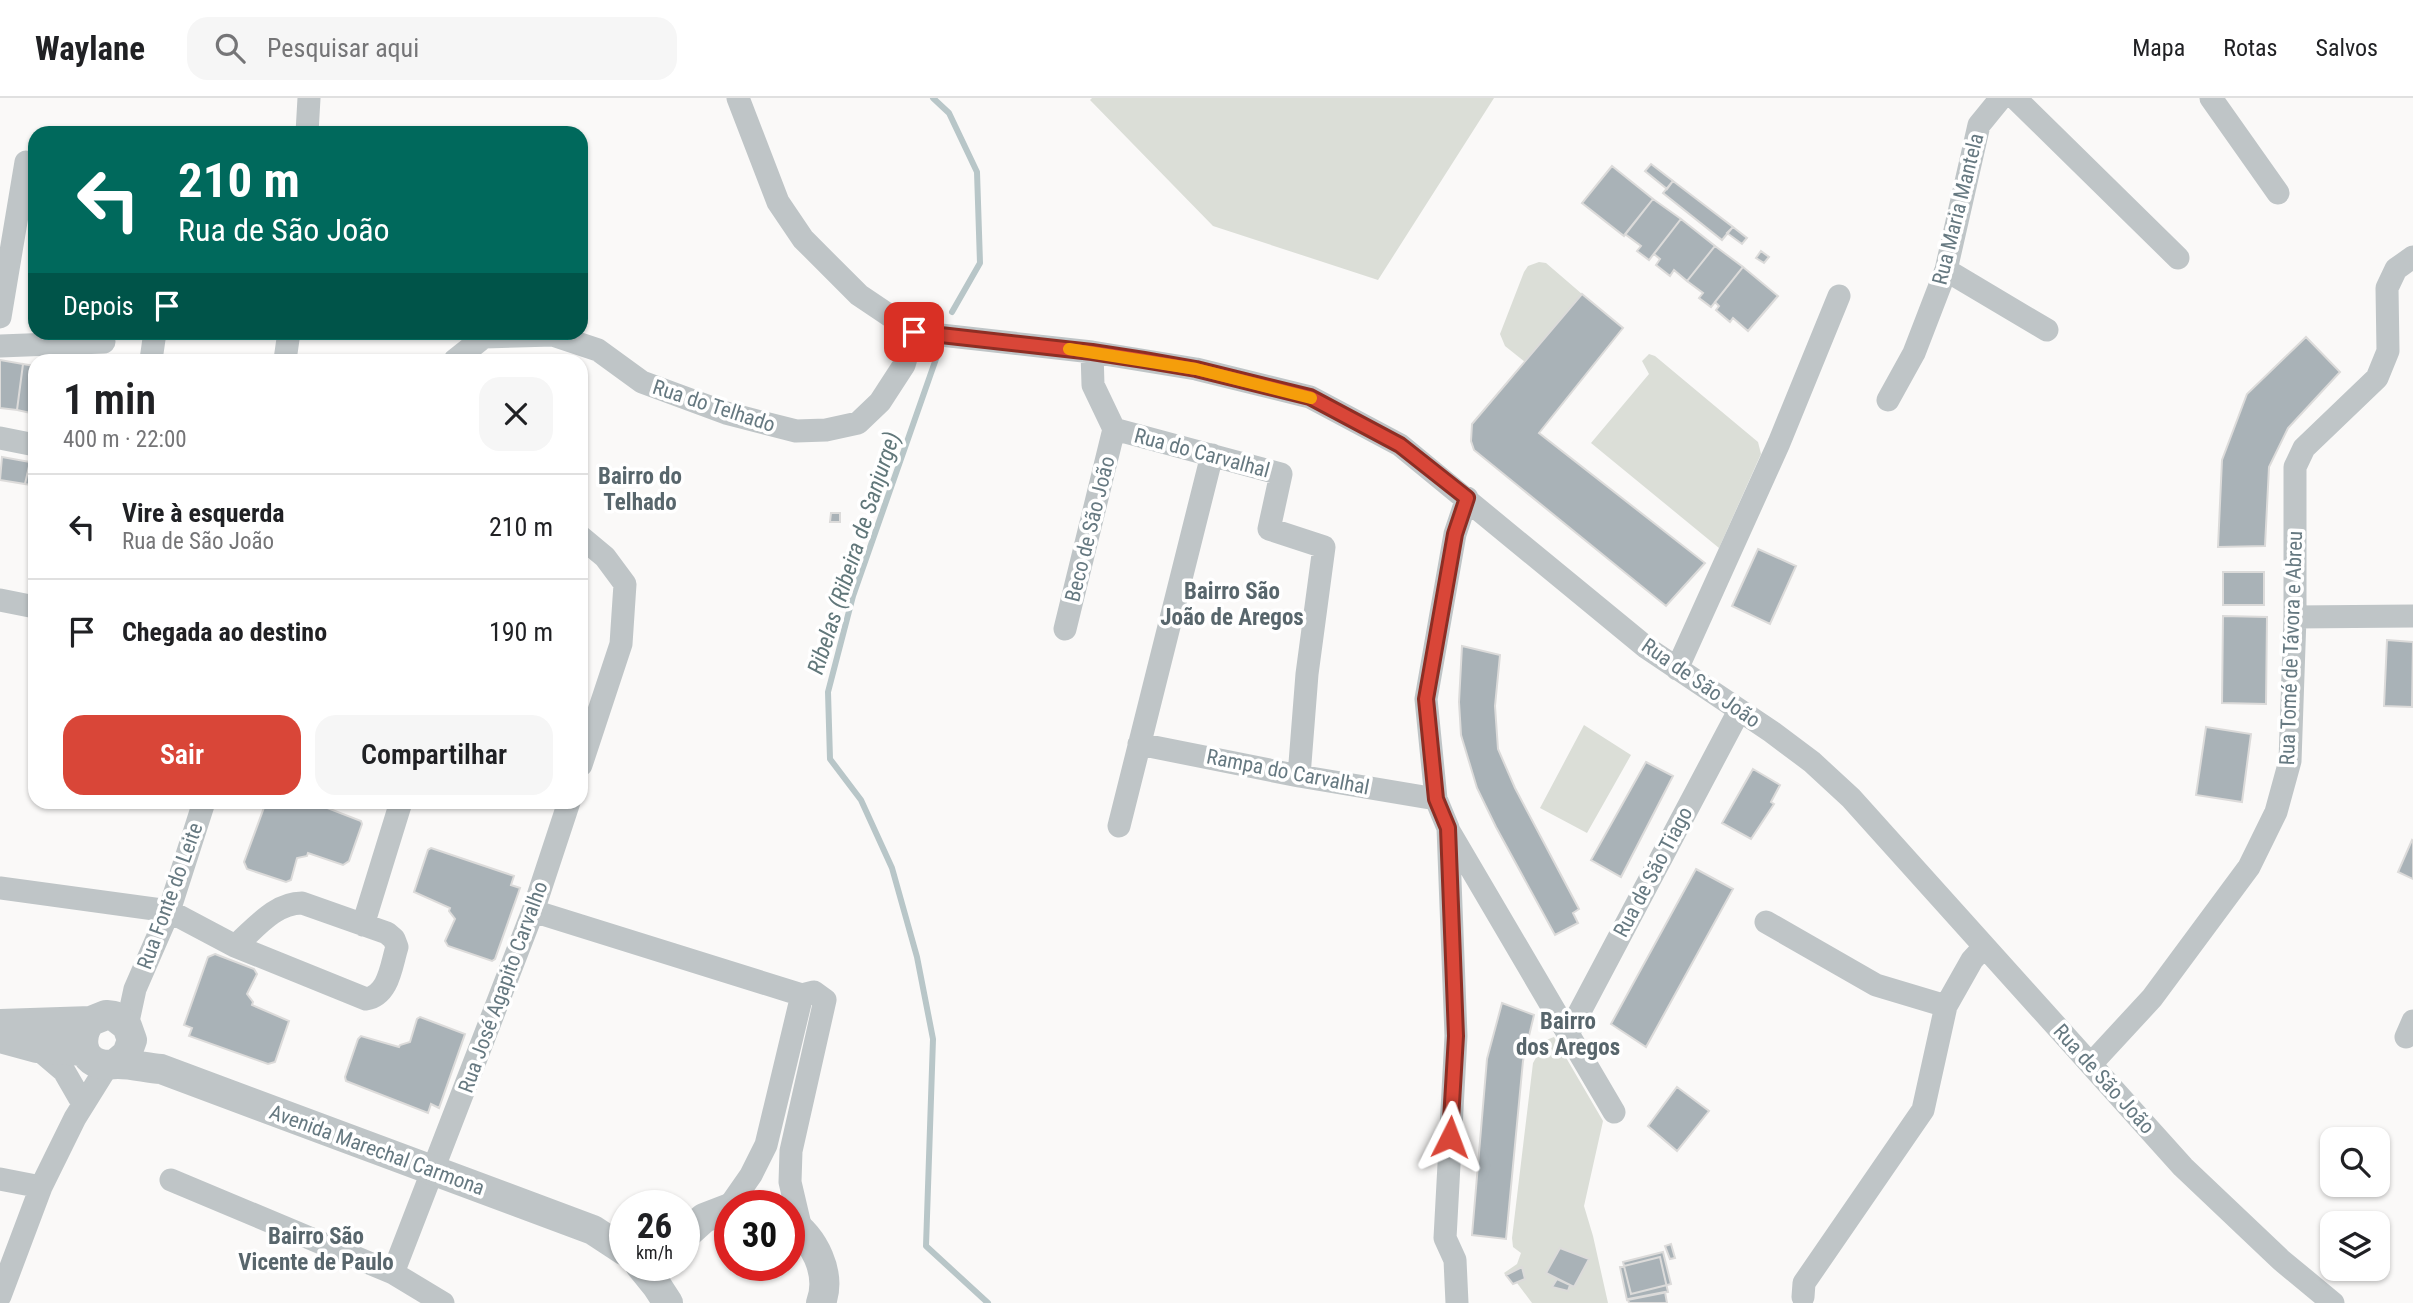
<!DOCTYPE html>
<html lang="pt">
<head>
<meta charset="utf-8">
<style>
  body { margin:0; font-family:"Roboto Condensed",sans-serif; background:#f6f6f6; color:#202124; height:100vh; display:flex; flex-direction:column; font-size:26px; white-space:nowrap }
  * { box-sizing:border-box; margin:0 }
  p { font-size:23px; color:#757577 }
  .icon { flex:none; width:38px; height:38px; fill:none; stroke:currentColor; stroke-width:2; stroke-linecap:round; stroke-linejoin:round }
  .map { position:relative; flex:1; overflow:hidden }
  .side { position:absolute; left:28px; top:256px; width:560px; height:455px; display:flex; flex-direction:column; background:#fff; border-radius:21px; box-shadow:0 2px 5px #0004 }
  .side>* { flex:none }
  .banner { position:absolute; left:28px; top:28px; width:560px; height:214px; border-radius:21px; box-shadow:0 2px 5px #0004; background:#00695c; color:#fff; overflow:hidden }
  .controls { position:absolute; left:2320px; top:1029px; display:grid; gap:14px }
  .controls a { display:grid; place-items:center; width:70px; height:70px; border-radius:14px; background:#fff; box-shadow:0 2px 5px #0004; font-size:35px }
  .speed { position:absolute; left:609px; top:1092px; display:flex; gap:14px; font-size:35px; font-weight:700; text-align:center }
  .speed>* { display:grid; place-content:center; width:91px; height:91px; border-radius:50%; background:#fff; box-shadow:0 2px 5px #0004; line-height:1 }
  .speed small { font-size:18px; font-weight:400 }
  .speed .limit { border:10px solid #d22; background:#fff; color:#111 }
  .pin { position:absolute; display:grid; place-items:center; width:60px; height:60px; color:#fff; margin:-30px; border-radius:14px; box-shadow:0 4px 10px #0006 }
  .me { position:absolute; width:77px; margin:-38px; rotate:3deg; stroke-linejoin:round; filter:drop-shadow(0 0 5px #0008) }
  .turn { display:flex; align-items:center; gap:24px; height:147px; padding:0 35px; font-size:32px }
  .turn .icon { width:91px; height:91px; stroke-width:2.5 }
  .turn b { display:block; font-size:49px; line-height:60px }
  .then { display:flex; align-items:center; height:66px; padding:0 35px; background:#0003; gap:14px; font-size:26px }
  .round { display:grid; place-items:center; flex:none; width:74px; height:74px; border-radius:21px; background:#f6f6f6 }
  .summary { display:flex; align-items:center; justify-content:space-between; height:119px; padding:0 35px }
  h1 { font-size:42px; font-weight:600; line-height:52px }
  .cta { display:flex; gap:14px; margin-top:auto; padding:14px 35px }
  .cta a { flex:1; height:80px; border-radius:21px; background:#d94638; color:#fff; font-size:28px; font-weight:600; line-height:80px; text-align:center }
  .cta a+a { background:#f6f6f6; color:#202124 }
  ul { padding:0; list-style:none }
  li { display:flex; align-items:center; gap:21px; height:105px; padding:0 35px; border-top:2px solid #e0e0e0 }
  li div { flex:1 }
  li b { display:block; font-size:26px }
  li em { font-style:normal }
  header { display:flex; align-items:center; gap:42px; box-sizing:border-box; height:98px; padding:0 35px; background:#fff; border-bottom:2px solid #e0e0e0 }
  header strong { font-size:33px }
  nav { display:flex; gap:38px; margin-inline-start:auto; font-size:24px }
  .search { width:490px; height:63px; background:#f6f6f6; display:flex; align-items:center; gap:18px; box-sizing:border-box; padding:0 24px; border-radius:21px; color:#757577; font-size:26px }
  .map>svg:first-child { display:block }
  .green { fill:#dbded7 }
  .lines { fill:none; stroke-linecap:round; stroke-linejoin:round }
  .stream { stroke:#b8c6c8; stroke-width:6 }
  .building { fill:#a9b2b7; stroke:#dcdbda; stroke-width:2 }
  .minor { stroke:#bfc5c7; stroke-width:23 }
  .tertiary { stroke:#bfc5c7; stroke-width:30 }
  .route-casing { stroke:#8d2e24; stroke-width:18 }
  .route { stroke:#d94638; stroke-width:12 }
  .slow { stroke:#f59e0b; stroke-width:12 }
  .labels { text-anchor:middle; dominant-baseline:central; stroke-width:7; stroke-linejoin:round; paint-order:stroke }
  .street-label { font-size:21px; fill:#667981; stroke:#fff }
  .neighbourhood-label { font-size:23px; font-weight:bold; fill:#58666c; stroke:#fff }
  .water-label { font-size:23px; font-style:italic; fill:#61777a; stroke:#fff }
</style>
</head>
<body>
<header>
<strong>Waylane</strong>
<div class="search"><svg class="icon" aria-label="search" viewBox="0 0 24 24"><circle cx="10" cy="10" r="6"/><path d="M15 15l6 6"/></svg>Pesquisar aqui</div>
<nav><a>Mapa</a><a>Rotas</a><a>Salvos</a></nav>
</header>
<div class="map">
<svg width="2413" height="1205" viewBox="0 0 2413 1205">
  <rect width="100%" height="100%" fill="#faf9f8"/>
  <path class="green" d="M1092,0H1494L1378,182L1213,128L1090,2Z
    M1539,164L1546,165L1582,196L1525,264L1505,248L1500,236L1524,174L1528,168Z
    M1649,256L1655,258L1758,344L1761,356L1719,450L1591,345L1649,276L1642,263Z
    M1584,627L1631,657L1587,735L1540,710Z
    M1554,939L1603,1023L1584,1108L1593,1138L1608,1205H1532L1517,1185L1513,1186L1504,1175L1517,1166L1521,1155L1513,1149L1512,1140L1533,965L1546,942Z"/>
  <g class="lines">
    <path class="stream" d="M933,0L949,15L977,74L980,165L952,214
      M937,258L853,498L828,594L830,661L861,702L892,770L917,859L933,941L926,1148L988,1205"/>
  </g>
  <path class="building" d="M1651,66L1673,83L1667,91L1645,73Z
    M1612,68L1653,101L1624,138L1582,105Z
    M1673,83L1733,129L1722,142L1663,95Z
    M1653,101L1681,121L1649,162L1637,153L1641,148L1625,136Z
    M1681,121L1715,148L1687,183L1674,172L1670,178L1656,167L1660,161L1654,156Z
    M1733,129L1747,140L1742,146L1727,135Z
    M1715,148L1743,169L1711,209L1699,200L1703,195L1687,183Z
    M1761,153L1769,159L1764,165L1756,160Z
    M1743,169L1778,198L1748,233L1733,220L1730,224L1716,212L1719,208L1715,204Z
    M1582,196L1623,230L1539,335L1705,465L1666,508L1474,352L1471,343L1472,326Z
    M2306,239L2340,274L2288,330L2269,369L2265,448L2218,449L2222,362L2247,296Z
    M0,262L23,266L17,312L0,310Z
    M23,266L35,268V316L17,312Z
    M2,359L30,364L25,386L0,382Z
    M30,364L35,366V388L25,386Z
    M831,415H840V424H830Z
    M1758,451L1796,468L1770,526L1732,508Z
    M2223,474H2264V507H2223Z
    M2223,518L2267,519L2266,606L2222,605Z
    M2387,542L2413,544L2412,609L2384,608Z
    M1462,548L1500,557L1495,608L1498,651L1515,690L1579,811L1573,815L1578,825L1555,837L1496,729L1477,690L1461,637L1459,604Z
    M2206,629L2251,636L2242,704L2196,697Z
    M1646,664L1673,678L1621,779L1591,762Z
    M1753,671L1780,687L1771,704L1774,706L1751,741L1722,725Z
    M266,704H312L361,723L362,726L349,763L343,767L308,755L307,758L297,760L291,782L286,784L247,771L244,764Z
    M2412,742L2413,743V781L2398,774Z
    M431,750L514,778L511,787L520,790L495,861L492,863L448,848L445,843L455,821L449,813L450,810L414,794L428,752Z
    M1696,771L1733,791L1646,949L1611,926Z
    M215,856L254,871L257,876L247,896L253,904L252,907L289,923L275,964L268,966L189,938L192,930L184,927L208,859Z
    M1502,905L1534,917L1523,963L1506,1141L1472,1137L1487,961Z
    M420,919L465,936L439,1010L431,1006L428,1015L346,983L345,979L358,941L361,938L399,949L400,947L410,944L417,921Z
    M1677,989L1709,1013L1677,1053L1648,1028Z
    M1671,1146L1675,1160L1670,1161L1665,1148Z
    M1560,1150L1589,1161L1574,1189L1546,1175Z
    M1663,1154L1671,1186L1631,1196L1623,1164Z
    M1660,1159L1668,1194L1627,1202L1620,1169Z
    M1522,1169L1525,1181L1513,1186L1506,1177Z
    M1557,1181L1570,1187L1568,1193L1552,1189Z
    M1665,1194L1667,1205H1629L1628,1201Z"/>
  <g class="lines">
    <path class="minor" d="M738,0L778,104L803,141L859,197L914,234L1092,254L1196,271L1310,299L1400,347L1647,550L1772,634L1812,664L1851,700L2183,1069L2281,1162L2333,1205
      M2015,0L2178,160
      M2211,0L2278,95
      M307,35L309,0
      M1946,172L2047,232
      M0,219L26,64
      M0,248L104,244
      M1092,254L1093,287L1114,331L1281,376L1269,431L1324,449L1307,576L1299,678
      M151,262L155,234
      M285,262L289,234
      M455,262L484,239L553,237L598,252L642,284L726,315L796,333L826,332L858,325L880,304L904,267L914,234
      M1888,302L1914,255L1946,172L1979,27L2001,0
      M0,340L35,347
      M581,439L605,459L625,486L621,546L581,667
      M0,502L35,509
      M2295,519L2413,518
      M1065,531L1114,331
      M1677,571L1779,345L1839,198
      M1139,646L1299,678L1436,701
      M1119,728L1212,357
      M1449,733L1614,1014
      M0,790L169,813L235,848L366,901C389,897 391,868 397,849L394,841L387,835L302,805C274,805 255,831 235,848
      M533,813L802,897
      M1766,824L1876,887L1946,908
      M363,827L401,704
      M127,928L135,891L169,813L204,704
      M1568,936L1739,613
      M2406,939L2413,923
      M37,950L64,973L79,999
      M2091,966L2152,900L2249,769L2276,714L2290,663L2295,519V369L2304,350L2377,280L2388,253L2387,190L2396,171L2413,159
      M0,1081L41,1089
      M171,1082L393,1175L443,1205
      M728,1110L751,1077L766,1047L802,897L814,894L825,902L791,1053L790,1084L801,1131
      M393,1175L533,813L569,704
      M0,1198L41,1089L75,1020L108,967
      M1803,1199L1804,1185L1923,1012L1946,908L1972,862L1984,849
      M1457,1205L1455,1162L1445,1140L1456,938L1448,730L1436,701L1426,601L1455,436L1467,400"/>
    <path class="tertiary" d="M91,923C79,937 80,962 101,966C107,968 112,966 118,966C132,966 147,970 161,971L593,1132L625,1153
      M0,926L91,923L106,917L114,918L127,928L132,942L127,956L115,966
      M0,940L37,950L84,953
      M789,1123C814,1140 832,1175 821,1205
      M684,1138L704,1120L730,1110
      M640,1167L657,1188L668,1205"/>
  </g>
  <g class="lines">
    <defs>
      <path id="route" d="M914,234L1092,254L1144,262L1196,271L1310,299L1400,347L1467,400L1455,436L1426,601L1436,701L1448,730L1456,938L1450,1039"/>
    </defs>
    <use href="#route" class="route-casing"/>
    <use href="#route" class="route"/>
    <path class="slow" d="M1069,251L1196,271L1311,300"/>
  </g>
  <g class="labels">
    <g class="street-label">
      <text transform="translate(1958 111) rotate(-76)">Rua Maria Mantela</text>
      <text transform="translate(714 308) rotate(18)">Rua do Telhado</text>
      <text transform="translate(1202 355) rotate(15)">Rua do Carvalhal</text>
      <text transform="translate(1090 431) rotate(-76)">Beco de São João</text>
      <text transform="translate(2291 550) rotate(-88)">Rua Tomé de Távora e Abreu</text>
      <text transform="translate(1701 585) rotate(35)">Rua de São João</text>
      <text transform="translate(1288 674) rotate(11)">Rampa do Carvalhal</text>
      <text transform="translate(1653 774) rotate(-62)">Rua de São Tiago</text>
      <text transform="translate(170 798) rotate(-70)">Rua Fonte do Leite</text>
      <text transform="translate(503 889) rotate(-70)">Rua José Agapito Carvalho</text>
      <text transform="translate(2104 981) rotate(48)">Rua de São João</text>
      <text transform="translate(377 1052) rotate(20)">Avenida Marechal Carmona</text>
    </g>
    <g class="neighbourhood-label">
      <text x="640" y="378">Bairro do<tspan x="640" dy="26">Telhado</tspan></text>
      <text x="1232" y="493">Bairro São<tspan x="1232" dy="26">João de Aregos</tspan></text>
      <text x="1568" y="923">Bairro<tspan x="1568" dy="26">dos Aregos</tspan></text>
      <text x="316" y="1138">Bairro São<tspan x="316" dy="26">Vicente de Paulo</tspan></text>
    </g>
    <g class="water-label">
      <text transform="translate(854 455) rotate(-72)">Ribelas (Ribeira de Sanjurge)</text>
    </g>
  </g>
</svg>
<div class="controls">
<a><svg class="icon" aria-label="search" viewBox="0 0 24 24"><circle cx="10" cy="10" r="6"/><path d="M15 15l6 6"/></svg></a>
<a><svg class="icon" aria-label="layers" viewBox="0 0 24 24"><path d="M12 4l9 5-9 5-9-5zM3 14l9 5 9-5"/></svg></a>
</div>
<div class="speed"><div>26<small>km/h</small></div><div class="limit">30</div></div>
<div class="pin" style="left:914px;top:234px;background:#d93025"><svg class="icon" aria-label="arrive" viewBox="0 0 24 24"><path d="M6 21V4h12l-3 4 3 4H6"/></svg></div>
<svg class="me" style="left:1450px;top:1039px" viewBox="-20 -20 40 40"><path d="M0-17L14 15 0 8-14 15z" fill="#d94638" stroke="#fff" stroke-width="4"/></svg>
<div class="banner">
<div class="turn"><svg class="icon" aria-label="left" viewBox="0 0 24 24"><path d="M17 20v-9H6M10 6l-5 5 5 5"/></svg><div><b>210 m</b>Rua de São João</div></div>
<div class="then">Depois<svg class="icon" aria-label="arrive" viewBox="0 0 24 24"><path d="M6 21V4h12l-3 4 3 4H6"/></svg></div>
</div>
<section class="side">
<div class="summary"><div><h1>1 min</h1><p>400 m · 22:00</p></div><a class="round"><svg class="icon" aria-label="close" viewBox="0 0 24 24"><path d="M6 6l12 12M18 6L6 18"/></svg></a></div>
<ul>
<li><svg class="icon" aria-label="left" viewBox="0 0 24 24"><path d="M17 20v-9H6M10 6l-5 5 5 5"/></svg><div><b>Vire à esquerda</b><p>Rua de São João</p></div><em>210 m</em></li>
<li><svg class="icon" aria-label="arrive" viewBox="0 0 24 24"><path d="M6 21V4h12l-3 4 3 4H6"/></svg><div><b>Chegada ao destino</b></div><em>190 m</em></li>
</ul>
<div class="cta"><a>Sair</a><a>Compartilhar</a></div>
</section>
</div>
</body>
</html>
